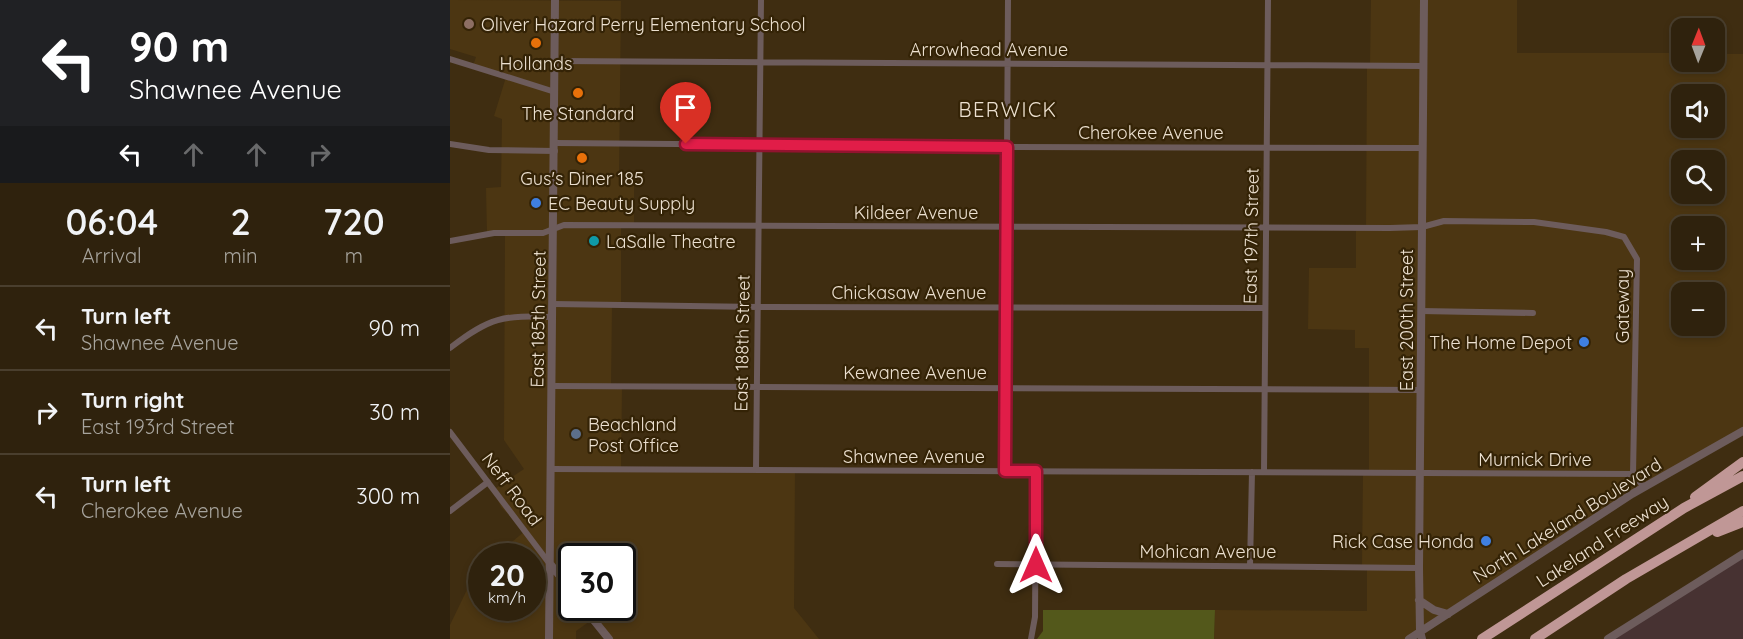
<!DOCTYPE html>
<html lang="en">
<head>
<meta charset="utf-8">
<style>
  body { margin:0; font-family:Quicksand,sans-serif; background:#372a16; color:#f1f3f6; height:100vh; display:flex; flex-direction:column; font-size:22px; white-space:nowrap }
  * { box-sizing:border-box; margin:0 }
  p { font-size:20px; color:#a7a49d }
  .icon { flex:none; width:33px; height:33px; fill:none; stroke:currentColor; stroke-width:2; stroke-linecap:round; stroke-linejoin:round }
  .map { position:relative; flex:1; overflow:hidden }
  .side { display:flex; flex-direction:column; background:#2f220d; width:450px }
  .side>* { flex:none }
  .banner { background:#202124; color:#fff; overflow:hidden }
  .needle { width:39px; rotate:1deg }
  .controls { position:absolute; left:1221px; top:18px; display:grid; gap:12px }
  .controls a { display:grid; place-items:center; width:54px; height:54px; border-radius:12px; background:#2f220d; box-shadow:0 3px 9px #0003,0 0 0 2px #4a3f2e; font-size:30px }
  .speed { position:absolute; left:18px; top:543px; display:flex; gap:12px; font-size:30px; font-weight:700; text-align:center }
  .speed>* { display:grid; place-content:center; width:78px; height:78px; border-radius:50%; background:#2f220d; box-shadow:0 3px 9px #0003,0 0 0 2px #4a3f2e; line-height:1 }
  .speed small { font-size:15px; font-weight:400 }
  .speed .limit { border:3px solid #111; border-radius:9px; background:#fff; color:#111 }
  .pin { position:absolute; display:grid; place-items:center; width:51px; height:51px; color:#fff; margin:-62px -26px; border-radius:50% 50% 50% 0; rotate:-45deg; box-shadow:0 0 6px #0007 }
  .pin .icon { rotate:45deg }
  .me { position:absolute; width:66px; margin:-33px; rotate:0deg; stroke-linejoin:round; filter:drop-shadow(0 0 4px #0008) }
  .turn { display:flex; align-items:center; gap:21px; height:126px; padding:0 30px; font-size:27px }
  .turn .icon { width:78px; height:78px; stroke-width:2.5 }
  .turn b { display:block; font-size:42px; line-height:51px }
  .lanes { display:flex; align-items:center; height:57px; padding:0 30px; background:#0003; justify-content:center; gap:30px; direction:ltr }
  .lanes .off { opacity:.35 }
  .eta { display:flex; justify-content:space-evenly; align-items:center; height:102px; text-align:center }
  .eta b { font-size:36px; font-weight:600; line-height:42px }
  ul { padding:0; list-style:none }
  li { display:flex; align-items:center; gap:18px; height:84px; padding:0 30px; border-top:2px solid #4a3f2e }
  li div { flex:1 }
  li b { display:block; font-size:22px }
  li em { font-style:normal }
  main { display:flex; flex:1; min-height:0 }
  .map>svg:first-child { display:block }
  .built { fill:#4c3612; fill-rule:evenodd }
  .industrial { fill:#473232 }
  .green { fill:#53581b }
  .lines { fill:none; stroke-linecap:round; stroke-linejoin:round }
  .minor { stroke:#6d5c5c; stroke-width:6 }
  .tertiary { stroke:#6d5c5c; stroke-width:8 }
  .motorway { stroke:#c09796; stroke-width:10 }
  .route-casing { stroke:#92132f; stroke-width:15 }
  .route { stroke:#e11d48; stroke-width:10 }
  .education-dot { fill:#8d6e63; stroke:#342306; stroke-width:2 }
  .food-dot { fill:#e8710a; stroke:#342306; stroke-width:2 }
  .shop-dot { fill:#3f7fe0; stroke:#342306; stroke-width:2 }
  .culture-dot { fill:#0f9aa8; stroke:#342306; stroke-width:2 }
  .service-dot { fill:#5c6f8a; stroke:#342306; stroke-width:2 }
  .labels { text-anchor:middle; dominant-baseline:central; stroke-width:4.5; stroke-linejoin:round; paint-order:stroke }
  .poi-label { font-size:18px; fill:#ece0d0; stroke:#342306; text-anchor:start }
  .street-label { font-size:18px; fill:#ece0d0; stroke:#342306 }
  .neighbourhood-label { font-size:20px; letter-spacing:1.5px; fill:#ece0d0; stroke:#342306 }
</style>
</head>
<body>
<main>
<section class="side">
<div class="banner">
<div class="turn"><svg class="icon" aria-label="left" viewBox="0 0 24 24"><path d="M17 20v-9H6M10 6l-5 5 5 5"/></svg><div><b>90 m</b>Shawnee Avenue</div></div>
<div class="lanes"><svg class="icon" aria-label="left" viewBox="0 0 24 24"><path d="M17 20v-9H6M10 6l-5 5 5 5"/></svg><svg class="icon off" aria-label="ahead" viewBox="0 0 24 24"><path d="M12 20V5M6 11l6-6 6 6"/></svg><svg class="icon off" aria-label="ahead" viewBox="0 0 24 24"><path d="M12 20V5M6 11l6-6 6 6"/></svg><svg class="icon off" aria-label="right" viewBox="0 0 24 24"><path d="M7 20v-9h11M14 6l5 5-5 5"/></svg></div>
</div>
<div class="eta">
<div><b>06:04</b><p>Arrival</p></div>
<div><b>2</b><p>min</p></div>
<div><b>720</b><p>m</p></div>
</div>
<ul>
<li><svg class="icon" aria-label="left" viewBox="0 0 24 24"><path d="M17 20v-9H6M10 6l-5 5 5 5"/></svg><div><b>Turn left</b><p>Shawnee Avenue</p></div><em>90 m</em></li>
<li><svg class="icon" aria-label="right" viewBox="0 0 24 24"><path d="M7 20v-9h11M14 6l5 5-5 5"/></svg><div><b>Turn right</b><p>East 193rd Street</p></div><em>30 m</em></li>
<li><svg class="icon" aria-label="left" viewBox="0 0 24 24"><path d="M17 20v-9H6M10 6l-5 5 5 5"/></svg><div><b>Turn left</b><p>Cherokee Avenue</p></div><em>300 m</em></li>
</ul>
</section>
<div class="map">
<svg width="1293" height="639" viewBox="0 0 1293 639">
  <rect width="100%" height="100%" fill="#3f2d11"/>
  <path class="built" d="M0,0L171,1L169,179H184V226H171V305H162L161,386H172L171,469L345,470L344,608L369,639H159L143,619L126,631V639H0V625L25,573L31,567L32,608H82V556H45L75,531L51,507L43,490L74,469L54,440L55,233L37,234L36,188L51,187L52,119L44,116L56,77L23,66L26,57L0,49ZM122,556H172V608H122Z
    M921,0H1067V53H1231L1232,62H1264L1265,54H1293V431L1182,494L959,639H764L765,610L917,611V567H912L913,473H919V348H905V330L858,329L859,268H906V228H916L917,66L920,65ZM1232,94H1264V128H1232ZM1232,160H1264V194H1232ZM1232,226H1264V260H1232ZM1232,292H1264V326H1232Z"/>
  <path class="industrial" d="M1293,554V639H1158Z"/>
  <path class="green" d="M593,610H765L764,639H587L593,631Z"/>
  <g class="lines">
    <path class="minor" d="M0,59L105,92
      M105,61L973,66
      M105,143L557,147L973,148
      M0,144L39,150L105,151
      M0,241L44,233H93L114,225L940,228L972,227L994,221L1084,222L1156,232L1174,237L1187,259L1183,474
      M103,304L308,307L815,308
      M971,311L1083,313
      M0,348C40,317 53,315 103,317
      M102,386L971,390
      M0,432L99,563
      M101,469L1183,474L1194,487
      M306,470L311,0
      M555,471L558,0
      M814,472L818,0
      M0,511L38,482
      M547,564L969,568
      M800,566L802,472
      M581,639L585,617L586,471"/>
    <path class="tertiary" d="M101,565L122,591
      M969,600L984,610L998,614
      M134,608L159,639
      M99,639L105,0
      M959,639L1182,494L1293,431
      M972,639L970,631L969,568L974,0
      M1158,639L1293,554"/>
    <path class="motorway" d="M1245,497L1293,462
      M1267,532L1293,522
      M1032,639L1234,508L1293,476
      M1085,639L1176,579L1293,511"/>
  </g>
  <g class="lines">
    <defs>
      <path id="route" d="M236,144L557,147L555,471H586V565"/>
    </defs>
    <use href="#route" class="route-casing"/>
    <use href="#route" class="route"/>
  </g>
  <circle class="education-dot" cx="19" cy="24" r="6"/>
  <g class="food-dot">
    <circle cx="86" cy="43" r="6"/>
    <circle cx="128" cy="93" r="6"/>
    <circle cx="132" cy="158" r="6"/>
  </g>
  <g class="shop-dot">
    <circle cx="86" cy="203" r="6"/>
    <circle cx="1134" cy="342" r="6"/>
    <circle cx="1036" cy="541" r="6"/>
  </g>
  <circle class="culture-dot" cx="144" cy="241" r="6"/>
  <circle class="service-dot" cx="126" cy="434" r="6"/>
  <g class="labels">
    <g class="poi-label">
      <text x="31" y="24">Oliver Hazard Perry Elementary School</text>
      <text x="86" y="63" text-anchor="middle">Hollands</text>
      <text x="128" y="113" text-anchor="middle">The Standard</text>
      <text x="132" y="178" text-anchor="middle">Gus's Diner 185</text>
      <text x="98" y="203">EC Beauty Supply</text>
      <text x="156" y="241">LaSalle Theatre</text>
      <text x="1122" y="342" text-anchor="end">The Home Depot</text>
      <text x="138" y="424">Beachland<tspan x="138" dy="21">Post Office</tspan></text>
      <text x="1024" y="541" text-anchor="end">Rick Case Honda</text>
    </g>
    <g class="street-label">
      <text x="539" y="49">Arrowhead Avenue</text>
      <text x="701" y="132">Cherokee Avenue</text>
      <text x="466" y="212">Kildeer Avenue</text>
      <text transform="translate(801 236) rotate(-89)">East 197th Street</text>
      <text x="459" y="292">Chickasaw Avenue</text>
      <text transform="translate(1172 306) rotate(-90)">Gateway</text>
      <text transform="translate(88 319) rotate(-89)">East 185th Street</text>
      <text transform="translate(956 320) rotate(-90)">East 200th Street</text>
      <text transform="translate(292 343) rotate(-89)">East 188th Street</text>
      <text x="465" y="372">Kewanee Avenue</text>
      <text x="464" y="456">Shawnee Avenue</text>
      <text x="1085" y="459">Murnick Drive</text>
      <text transform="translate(62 489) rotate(53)">Neff Road</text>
      <text transform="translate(1117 520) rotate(-32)">North Lakeland Boulevard</text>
      <text transform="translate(1152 541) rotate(-33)">Lakeland Freeway</text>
      <text x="758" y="551">Mohican Avenue</text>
    </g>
    <g class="neighbourhood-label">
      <text x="558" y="109">BERWICK</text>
    </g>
  </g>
</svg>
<div class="controls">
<a><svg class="needle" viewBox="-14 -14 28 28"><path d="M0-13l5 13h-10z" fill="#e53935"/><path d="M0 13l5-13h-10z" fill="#a7a49d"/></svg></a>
<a><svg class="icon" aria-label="sound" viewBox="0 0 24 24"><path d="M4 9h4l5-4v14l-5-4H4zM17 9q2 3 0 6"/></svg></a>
<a><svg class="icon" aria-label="search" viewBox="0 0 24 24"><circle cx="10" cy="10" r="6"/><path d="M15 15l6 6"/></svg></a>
<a>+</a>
<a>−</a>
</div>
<div class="speed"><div>20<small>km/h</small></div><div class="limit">30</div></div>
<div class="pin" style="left:236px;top:144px;background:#d93025"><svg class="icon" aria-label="arrive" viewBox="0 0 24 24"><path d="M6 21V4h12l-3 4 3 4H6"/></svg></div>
<svg class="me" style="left:586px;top:565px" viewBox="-20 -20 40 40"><path d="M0-17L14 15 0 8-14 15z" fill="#e11d48" stroke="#fff" stroke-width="4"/></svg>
</div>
</main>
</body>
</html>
